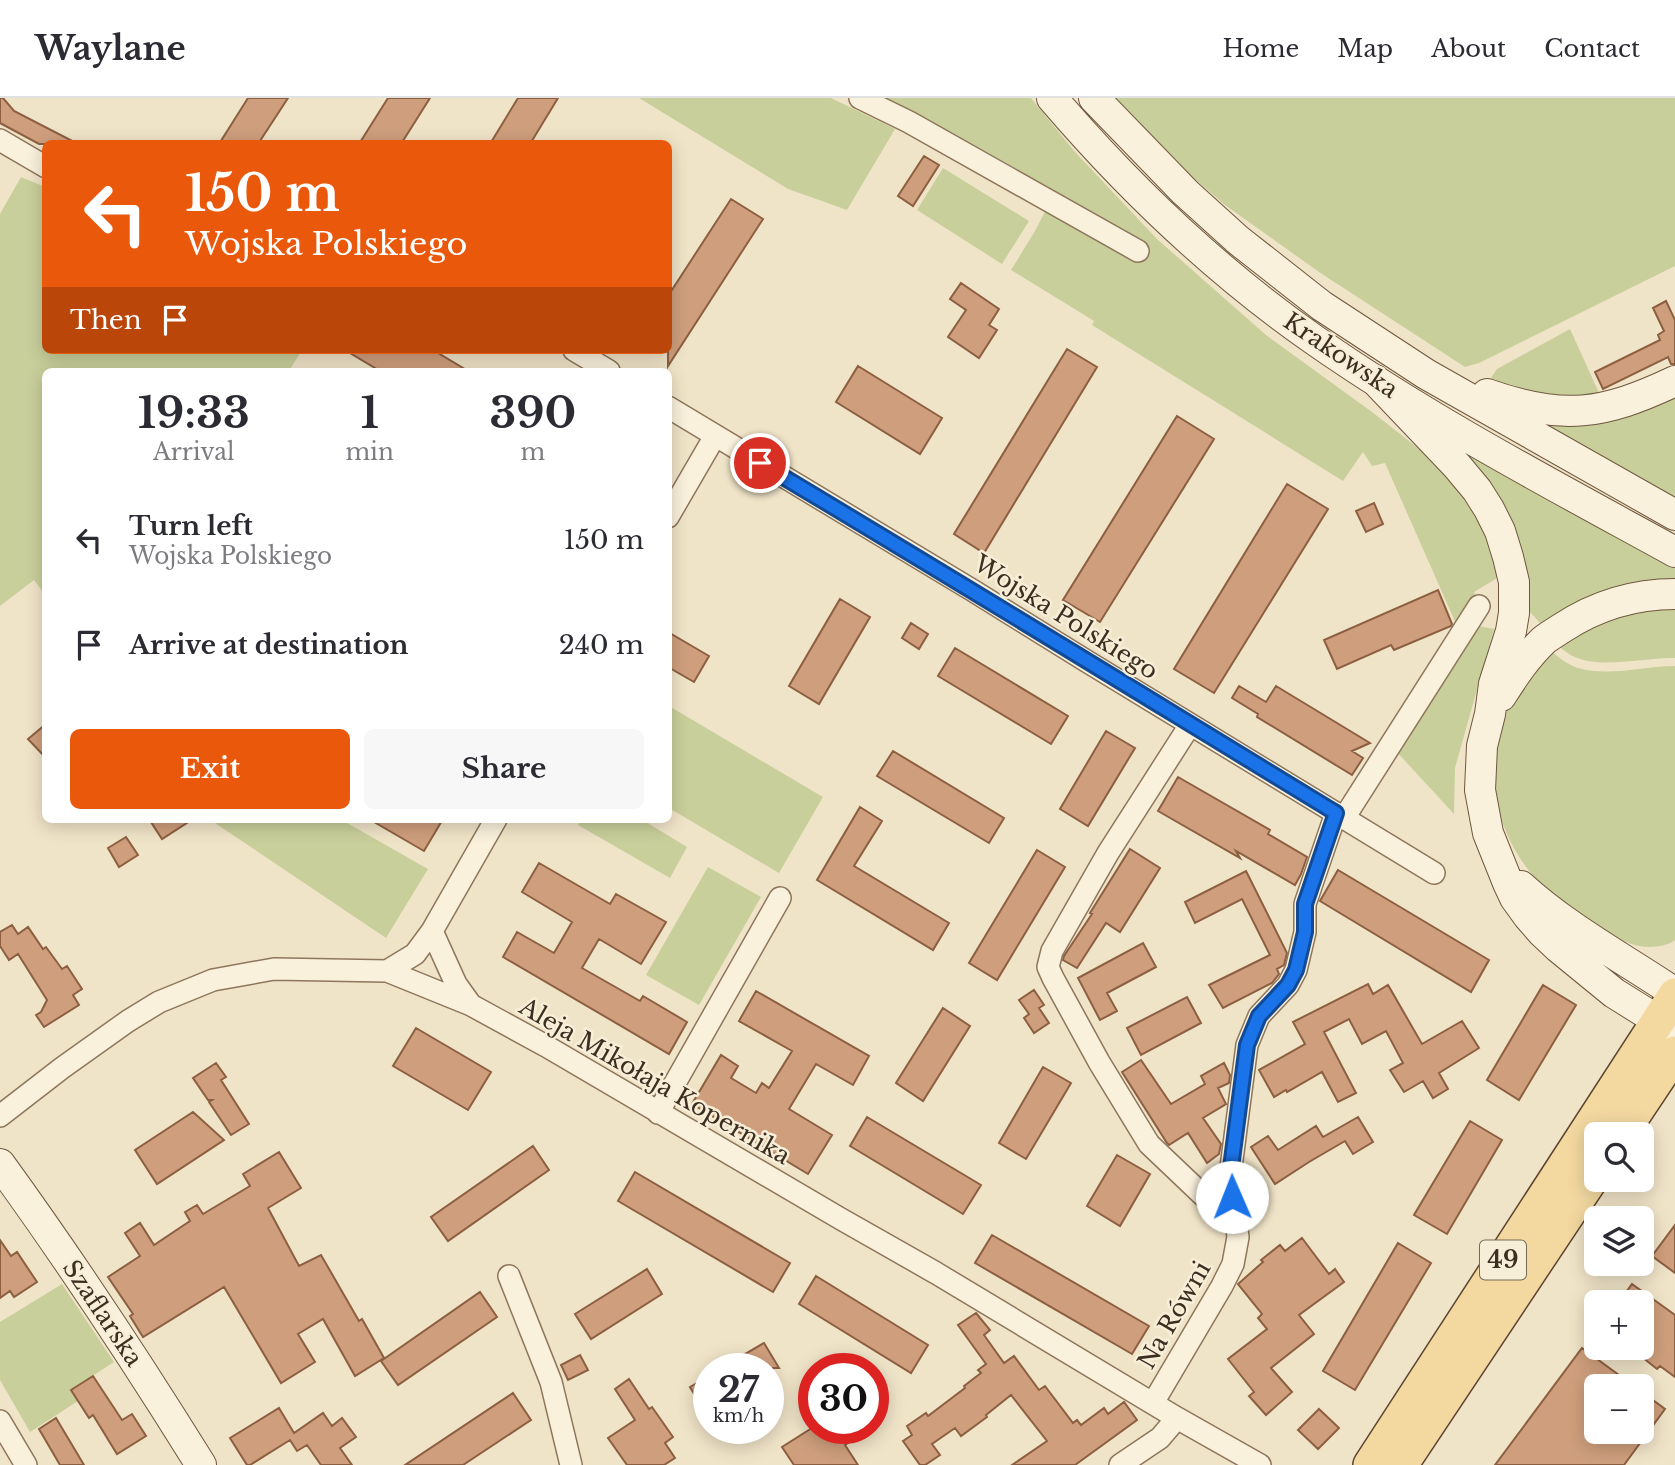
<!DOCTYPE html>
<html lang="en">
<head>
<meta charset="utf-8">
<style>
  body { margin:0; font-family:"Libre Baskerville",serif; background:#f7f7f7; color:#2b2b33; height:100vh; display:flex; flex-direction:column; font-size:26px; white-space:nowrap }
  * { box-sizing:border-box; margin:0 }
  p { font-size:23px; color:#7c7c81 }
  .icon { flex:none; width:38px; height:38px; fill:none; stroke:currentColor; stroke-width:2; stroke-linecap:round; stroke-linejoin:round }
  .map { position:relative; flex:1; overflow:hidden }
  .sheet { position:absolute; left:42px; top:270px; width:630px; height:455px; display:flex; flex-direction:column; background:#fff; border-radius:10px; box-shadow:0 4px 18px #0003 }
  .sheet>* { flex:none }
  .top-card { position:absolute; left:42px; top:42px; width:630px; height:214px; border-radius:10px; box-shadow:0 4px 18px #0003; background:#ea580c; color:#fff; overflow:hidden }
  .tools { position:absolute; left:1584px; top:1024px; display:grid; gap:14px }
  .tools a { display:grid; place-items:center; width:70px; height:70px; border-radius:10px; background:#fff; box-shadow:0 4px 18px #0003; font-size:35px }
  .speed { position:absolute; left:693px; top:1255px; display:flex; gap:14px; font-size:35px; font-weight:700; text-align:center }
  .speed>* { display:grid; place-content:center; width:91px; height:91px; border-radius:50%; background:#fff; box-shadow:0 4px 18px #0003; line-height:1 }
  .speed small { font-size:18px; font-weight:400 }
  .speed .limit { border:10px solid #d22; background:#fff; color:#111 }
  .pin { position:absolute; display:grid; place-items:center; width:60px; height:60px; color:#fff; margin:-30px; border:4px solid #fff; border-radius:50%; box-shadow:0 2px 7px #0007 }
  .me { position:absolute; width:77px; margin:-38px; rotate:359deg; stroke-linejoin:round; filter:drop-shadow(0 0 5px #0008) }
  .turn { display:flex; align-items:center; gap:24px; height:147px; padding:0 28px; font-size:32px }
  .turn .icon { width:91px; height:91px; stroke-width:2.5 }
  .turn b { display:block; font-size:49px; line-height:60px }
  .then { display:flex; align-items:center; height:66px; padding:0 28px; background:#0003; gap:14px; font-size:26px }
  .eta { display:flex; justify-content:space-evenly; align-items:center; height:119px; text-align:center }
  .eta b { font-size:42px; font-weight:800; line-height:49px }
  .primary-button { display:flex; gap:14px; margin-top:auto; padding:14px 28px }
  .primary-button a { flex:1; height:80px; border-radius:10px; background:#ea580c; color:#fff; font-size:28px; font-weight:800; line-height:80px; text-align:center }
  .primary-button a+a { background:#f7f7f7; color:#2b2b33 }
  ul { padding:0; list-style:none }
  li { display:flex; align-items:center; gap:21px; height:105px; padding:0 28px }
  li div { flex:1 }
  li b { display:block; font-size:26px }
  li em { font-style:normal }
  header { display:flex; align-items:center; gap:42px; box-sizing:border-box; height:98px; padding:0 35px; background:#fff; border-bottom:2px solid #e1e1e2 }
  header strong { font-size:33px }
  nav { display:flex; gap:38px; margin-inline-start:auto; font-size:24px }
  .map>svg:first-child { display:block }
  .green { fill:#c9cf9b }
  .building { fill:#cf9f7d; stroke:#8d5f41; stroke-width:2 }
  .lines { fill:none; stroke-linecap:round; stroke-linejoin:round }
  .street-casing { stroke:#8d765c; stroke-width:24 }
  .secondary-casing { stroke:#6f573f; stroke-width:32 }
  .primary-casing { stroke:#5b4430; stroke-width:36 }
  .street { stroke:#faf1dc; stroke-width:21 }
  .secondary { stroke:#faf1dc; stroke-width:30 }
  .primary { stroke:#f3d9a0; stroke-width:33 }
  .route-casing { stroke:#114b97; stroke-width:18 }
  .route { stroke:#1a73e8; stroke-width:12 }
  .labels { text-anchor:middle; dominant-baseline:central; stroke-width:5; stroke-linejoin:round; paint-order:stroke }
  .shield { fill:#f7eed8; stroke:#756857; stroke-width:2 }
  .shield-label { font-size:23px; font-weight:bold; fill:#3d2e20 }
  .street-label { font-size:24px; fill:#3d2e20; stroke:#f7eed8 }
</style>
</head>
<body>
<header>
<strong>Waylane</strong>
<nav><a>Home</a><a>Map</a><a>About</a><a>Contact</a></nav>
</header>
<div class="map">
<svg width="1675" height="1367" viewBox="0 0 1675 1367">
  <rect width="100%" height="100%" fill="#f0e4c8"/>
  <path class="green" d="M639,0H831L895,31L847,112L788,91Z
    M882,0H1031L1075,54L1157,141L1266,237L1372,314L1437,365L1467,397L1489,440L1499,479L1474,494L1476,500L1457,528L1385,365L1372,368L1363,354L1343,383L1092,227L1094,223L1011,172L1035,133L1055,94L973,47Z
    M1114,0H1675V168L1479,265L1465,269L1319,174L1225,107L1182,70Z
    M943,70L1029,123L1002,166L917,112Z
    M21,79L45,89L46,252H302L289,273H46L45,497L34,482L0,508V116Z
    M1570,231L1600,297L1573,303L1499,287L1490,281L1497,271Z
    M1675,296V400L1536,322Z
    M1457,349L1675,470V486L1544,529L1528,512Z
    M1675,505V560C1644,559 1596,573 1569,556C1564,553 1560,549 1556,545L1583,527Z
    M1474,527L1494,531L1455,670L1454,716L1395,652Z
    M1549,551C1559,560 1569,568 1582,571C1612,578 1645,568 1675,568V842C1666,849 1651,850 1639,848C1611,843 1548,797 1530,774C1513,753 1499,724 1496,697C1491,664 1499,627 1513,598C1521,582 1538,566 1549,551Z
    M669,608L823,699L779,775L669,710Z
    M209,721H340L428,771L386,840Z
    M581,721H641L687,749L670,780L578,727Z
    M708,769L761,799L699,907L646,877Z
    M62,1186L114,1264L71,1292L78,1303L30,1334L0,1282V1224Z"/>
  <path class="building" d="M0,0H3L14,13L78,46H39L0,25Z
    M248,0H288L258,46H219Z
    M388,0H430L401,46H359Z
    M518,0H558L530,46H490Z
    M924,58L939,67L913,108L898,98Z
    M731,101L763,121L668,268V198Z
    M961,185L999,211L989,227L997,232L979,260L948,239L966,212L950,201Z
    M1666,203L1675,222V266H1671L1668,259L1603,291L1595,274L1660,242L1658,237L1664,233L1653,210Z
    M1067,251L1097,269L984,455L954,436Z
    M345,252H433L468,273H380Z
    M858,268L942,320L920,356L836,304Z
    M1177,318L1214,341L1100,524L1063,502Z
    M1287,386L1328,411L1214,595L1174,571Z
    M1374,405L1383,426L1366,434L1356,413Z
    M1438,492L1452,526L1451,528L1394,552L1391,547L1337,571L1324,542Z
    M840,501L870,519L819,606L789,588Z
    M911,525L928,536L919,551L902,540Z
    M668,534L709,558L694,584L668,569Z
    M955,550L1068,618L1051,646L938,578Z
    M1239,588L1266,604L1276,588L1370,645L1352,653L1363,660L1352,677L1257,619L1258,616L1232,600Z
    M46,626V660L28,641Z
    M1106,633L1135,650L1088,728L1060,711Z
    M893,653L1004,720L989,745L877,678Z
    M1178,679L1270,732L1268,736L1307,759L1301,776L1295,787L1236,753L1240,760L1158,713Z
    M860,709L882,723L854,768L949,825L933,852L817,782Z
    M149,721H193L162,741Z
    M369,721H443L424,753Z
    M126,739L138,757L119,769L108,750Z
    M1130,751L1160,770L1120,834L1106,825L1077,870L1063,862L1064,858L1092,816L1090,815Z
    M1037,752L1065,769L997,882L969,865Z
    M539,765L610,806L616,796L666,824L641,866L599,841L582,870L640,903L643,898L687,924L669,956L503,859L517,834L554,855L572,824L522,794Z
    M1338,772L1489,862L1471,894L1320,803Z
    M1246,773L1287,855L1284,867L1277,871L1279,876L1272,885L1223,910L1209,887L1270,857L1242,801L1195,825L1185,804Z
    M12,827L18,836L28,829L43,851L46,849L62,871L67,868L82,891L73,897L79,907L44,929L36,917L41,914L47,902L18,856L9,862L0,848V834Z
    M1143,845L1156,869L1107,895L1117,913L1100,922L1078,880Z
    M1368,886L1373,896L1388,887L1422,946L1462,923L1479,950L1439,975L1448,991L1433,1000L1423,983L1404,994L1390,972L1403,965L1386,933L1362,946L1349,921L1324,934L1356,995L1338,1004L1322,974L1287,994L1286,992L1274,999L1259,972L1305,946L1293,924Z
    M1543,887L1576,907L1519,1002L1487,982Z
    M1034,892L1044,907L1039,910L1049,925L1034,935L1024,920L1029,916L1019,902Z
    M756,893L869,958L853,987L816,966L789,1011L832,1037L808,1076L692,1006L721,957L738,968L731,980L756,995L762,985L769,990L792,953L739,923Z
    M1187,899L1201,925L1141,957L1127,930Z
    M943,910L970,928L923,1003L896,985Z
    M416,930L491,974L468,1012L393,968Z
    M1141,962L1171,1006L1205,986L1201,978L1224,965L1230,977L1229,985L1218,990L1226,1006L1203,1020L1221,1046L1219,1056L1207,1065L1188,1035L1169,1047L1167,1045L1122,974Z
    M216,965L226,979L221,982L249,1026L231,1037L209,1004L212,1002H208L193,980Z
    M1043,969L1071,985L1026,1061L999,1045Z
    M193,1014L224,1042L157,1086L135,1052Z
    M867,1019L981,1087L963,1116L850,1048Z
    M1358,1019L1373,1044L1353,1056L1345,1043L1309,1064L1275,1086L1251,1049L1268,1038L1278,1052L1316,1028L1323,1039Z
    M1470,1023L1502,1042L1447,1136L1414,1117Z
    M533,1048L549,1072L448,1143L431,1119Z
    M279,1054L301,1090L268,1110L299,1168L321,1157L359,1223L362,1221L384,1260L355,1278L323,1221L298,1236L315,1264L281,1285L224,1189L143,1239L130,1218L133,1216L108,1179L140,1158L125,1135L140,1125L154,1147L190,1123L185,1114L197,1107L203,1116L250,1088L243,1076Z
    M1117,1057L1150,1076L1120,1128L1087,1108Z
    M635,1074L790,1165L773,1194L618,1103Z
    M1675,1127V1175L1652,1158Z
    M992,1137L1149,1228L1132,1256L975,1165Z
    M1302,1140L1329,1176L1335,1171L1344,1184L1299,1217L1314,1236L1271,1270L1292,1294L1266,1317L1249,1298L1254,1294L1228,1261L1267,1231L1258,1220L1262,1216L1238,1186L1263,1164L1261,1162L1280,1147L1285,1153Z
    M0,1142L11,1158L17,1154L37,1184L14,1199L10,1193L0,1200Z
    M1398,1145L1431,1165L1355,1292L1323,1273Z
    M647,1171L662,1196L591,1241L575,1216Z
    M816,1178L928,1247L911,1275L799,1206Z
    M1632,1186L1675,1217V1279L1660,1268L1657,1271L1642,1259V1204H1619Z
    M480,1194L497,1219L398,1287L381,1263Z
    M976,1215L990,1232L984,1237L1004,1265L1014,1258L1039,1292L1045,1288L1073,1325L1077,1322L1081,1327L1104,1310L1108,1316L1124,1304L1137,1322L1075,1367H1012L1047,1343L1011,1297L986,1317L987,1319L961,1338L955,1330L932,1346L940,1357L925,1367H920L903,1343L912,1337L907,1328L926,1315L928,1318L965,1290L964,1288L981,1275L978,1272L986,1266L958,1227Z
    M764,1245L779,1270H721Z
    M1582,1250L1634,1288H1596V1334H1642V1294L1665,1311L1624,1367H1495Z
    M580,1257L588,1272L568,1282L561,1267Z
    M93,1278L122,1322L132,1316L146,1338L117,1356L93,1317L89,1320L71,1292Z
    M709,1278V1321L690,1289Z
    M629,1281L649,1311L652,1309L673,1339L665,1345L675,1360L664,1367H627L608,1340L635,1322L615,1291Z
    M513,1295L531,1322L463,1367H405Z
    M279,1310L294,1335L323,1315L332,1328L342,1320L356,1339L340,1350L352,1367H321L307,1347L297,1353L290,1342L250,1367H247L230,1340Z
    M1319,1311L1339,1330L1318,1351L1298,1332Z
    M56,1320L84,1367H60L39,1331Z
    M812,1330H871L845,1347L858,1367H794L782,1349Z"/>
  <g class="lines">
    <defs>
      <path id="street" d="M860,0L909,24L1138,153
        M0,42L46,69
        M574,252L609,273
        M668,309L972,492L1088,564L1434,775
        M668,419L715,338
        M1190,627L1108,755L1052,853L1048,869L1053,880L1099,964L1149,1046L1210,1104L1234,1121
        M1344,720L1479,508
        M432,833L456,886L471,907
        M387,873L415,856L432,833L496,721
        M658,1015L780,800
        M0,1018L62,970L128,923L159,904L213,882L274,871L387,873L471,907L546,948L841,1121L936,1175L1177,1320L1260,1367
        M509,1178L551,1284L571,1367
        M1153,1305L1222,1188L1233,1166L1238,1139L1230,1077L1247,947L1259,918L1288,887L1296,872L1305,834V806L1336,715
        M0,1323L26,1367
        M1120,1367L1160,1340L1177,1320"/>
      <path id="secondary" d="M1052,0C1129,90 1216,173 1313,241C1427,321 1553,387 1675,454
        M1094,0L1185,94L1238,142L1322,208L1426,276L1675,417
        M1375,282L1457,368L1477,392L1489,411L1500,433L1508,459L1514,484V515L1511,533L1494,586L1490,616L1482,648L1480,692L1488,735L1508,785L1515,800L1528,818L1541,833L1559,850L1614,895L1675,933
        M1487,296C1563,323 1603,317 1675,283
        M1501,598C1514,578 1526,559 1544,542C1549,538 1556,534 1562,530C1597,507 1633,496 1675,496
        M1521,788C1567,830 1623,860 1675,895
        M0,1066C71,1164 137,1264 201,1367"/>
      <path id="primary" d="M1621,1036L1675,955
        M1370,1367L1675,897
        M1401,1367L1596,1074"/>
    </defs>
    <use href="#street" class="street-casing"/>
    <use href="#secondary" class="secondary-casing"/>
    <use href="#primary" class="primary-casing"/>
    <use href="#street" class="street"/>
    <use href="#secondary" class="secondary"/>
    <use href="#primary" class="primary"/>
  </g>
  <g class="lines">
    <defs>
      <path id="route" d="M760,365C953,480 1144,598 1336,715L1305,806V834L1296,872L1288,887L1259,918L1247,947L1230,1077L1232,1099"/>
    </defs>
    <use href="#route" class="route-casing"/>
    <use href="#route" class="route"/>
  </g>
  <g class="labels">
    <rect class="shield" x="1480" y="1142.5" width="46" height="39" rx="5"/>
    <g class="shield-label">
      <text x="1503" y="1162">49</text>
    </g>
    <g class="street-label">
      <text transform="translate(1341 257) rotate(34)">Krakowska</text>
      <text transform="translate(1066 519) rotate(32)">Wojska Polskiego</text>
      <text transform="translate(655 983) rotate(30)">Aleja Mikołaja Kopernika</text>
      <text transform="translate(103 1215) rotate(56)">Szaflarska</text>
      <text transform="translate(1174 1217) rotate(-60)">Na Równi</text>
    </g>
  </g>
</svg>
<div class="tools">
<a><svg class="icon" aria-label="search" viewBox="0 0 24 24"><circle cx="10" cy="10" r="6"/><path d="M15 15l6 6"/></svg></a>
<a><svg class="icon" aria-label="layers" viewBox="0 0 24 24"><path d="M12 4l9 5-9 5-9-5zM3 14l9 5 9-5"/></svg></a>
<a>+</a>
<a>−</a>
</div>
<div class="speed"><div>27<small>km/h</small></div><div class="limit">30</div></div>
<div class="pin" style="left:760px;top:365px;background:#d93025"><svg class="icon" aria-label="arrive" viewBox="0 0 24 24"><path d="M6 21V4h12l-3 4 3 4H6"/></svg></div>
<svg class="me" style="left:1232px;top:1099px" viewBox="-20 -20 40 40"><circle r="19" fill="#fff"/><path d="M0-13L10 11 0 6-10 11z" fill="#1a73e8"/></svg>
<div class="top-card">
<div class="turn"><svg class="icon" aria-label="left" viewBox="0 0 24 24"><path d="M17 20v-9H6M10 6l-5 5 5 5"/></svg><div><b>150 m</b>Wojska Polskiego</div></div>
<div class="then">Then<svg class="icon" aria-label="arrive" viewBox="0 0 24 24"><path d="M6 21V4h12l-3 4 3 4H6"/></svg></div>
</div>
<section class="sheet">
<div class="eta">
<div><b>19:33</b><p>Arrival</p></div>
<div><b>1</b><p>min</p></div>
<div><b>390</b><p>m</p></div>
</div>
<ul>
<li><svg class="icon" aria-label="left" viewBox="0 0 24 24"><path d="M17 20v-9H6M10 6l-5 5 5 5"/></svg><div><b>Turn left</b><p>Wojska Polskiego</p></div><em>150 m</em></li>
<li><svg class="icon" aria-label="arrive" viewBox="0 0 24 24"><path d="M6 21V4h12l-3 4 3 4H6"/></svg><div><b>Arrive at destination</b></div><em>240 m</em></li>
</ul>
<div class="primary-button"><a>Exit</a><a>Share</a></div>
</section>
</div>
</body>
</html>
